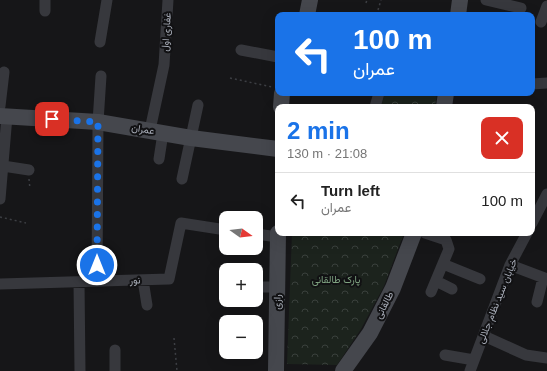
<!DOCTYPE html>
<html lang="en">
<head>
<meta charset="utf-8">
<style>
  body { margin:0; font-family:Arial,Vazirmatn,sans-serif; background:#f6f6f6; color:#222; height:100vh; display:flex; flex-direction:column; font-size:15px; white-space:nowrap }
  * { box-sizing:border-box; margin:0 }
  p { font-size:13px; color:#767676 }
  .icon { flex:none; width:22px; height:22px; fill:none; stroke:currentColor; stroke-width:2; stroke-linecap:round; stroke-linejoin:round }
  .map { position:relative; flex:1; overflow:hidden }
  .panel { position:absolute; left:275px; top:104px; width:260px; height:132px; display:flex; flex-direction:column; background:#fff; border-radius:8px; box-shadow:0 4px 16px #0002 }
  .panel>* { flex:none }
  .banner { position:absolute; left:275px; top:12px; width:260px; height:84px; border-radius:8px; box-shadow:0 4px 16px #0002; background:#1a73e8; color:#fff; overflow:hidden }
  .needle { width:26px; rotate:104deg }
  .fabs { position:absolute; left:219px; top:211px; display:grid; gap:8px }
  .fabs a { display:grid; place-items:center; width:44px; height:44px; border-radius:8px; background:#fff; box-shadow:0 4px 16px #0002; font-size:20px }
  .pin { position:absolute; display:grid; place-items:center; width:34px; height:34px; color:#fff; margin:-17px; border-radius:8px; box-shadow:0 2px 6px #0006 }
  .me { position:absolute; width:44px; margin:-22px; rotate:0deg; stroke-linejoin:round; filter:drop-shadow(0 0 3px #0008) }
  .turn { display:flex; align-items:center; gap:14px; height:84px; padding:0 12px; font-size:18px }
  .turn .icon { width:52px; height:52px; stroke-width:2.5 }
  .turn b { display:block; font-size:28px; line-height:34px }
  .round { display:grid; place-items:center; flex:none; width:42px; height:42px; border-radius:8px; background:#f6f6f6 }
  .head { display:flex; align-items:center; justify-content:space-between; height:68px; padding:0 12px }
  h1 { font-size:24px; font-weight:600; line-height:30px; color:#1a73e8 }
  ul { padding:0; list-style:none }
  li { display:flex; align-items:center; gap:12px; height:56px; padding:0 12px; border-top:1px solid #e0e0e0 }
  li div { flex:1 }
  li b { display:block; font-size:15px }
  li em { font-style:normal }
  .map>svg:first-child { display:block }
  .forest { fill:url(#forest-crowns) }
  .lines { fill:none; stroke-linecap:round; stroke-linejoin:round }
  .path { stroke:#3d3f44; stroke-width:1.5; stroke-dasharray:2 3; stroke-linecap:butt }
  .street { stroke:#37383d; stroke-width:11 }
  .secondary { stroke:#45474d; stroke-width:16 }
  .route { stroke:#1a73e8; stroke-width:7; stroke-dasharray:0 12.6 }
  .labels { text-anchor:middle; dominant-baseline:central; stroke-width:4; stroke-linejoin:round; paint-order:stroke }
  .street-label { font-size:10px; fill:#a8adb8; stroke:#111113 }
  .park-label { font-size:10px; fill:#7fa381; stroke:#111113 }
</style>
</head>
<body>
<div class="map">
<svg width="547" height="371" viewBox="0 0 547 371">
  <defs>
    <pattern id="forest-crowns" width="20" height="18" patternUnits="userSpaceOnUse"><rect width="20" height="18" fill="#1c231d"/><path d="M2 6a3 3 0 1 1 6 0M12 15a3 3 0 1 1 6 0" fill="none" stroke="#3a403c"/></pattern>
  </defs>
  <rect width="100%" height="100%" fill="#161618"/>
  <path class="forest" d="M385,93H437L435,107H381Z
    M292,233H404L384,286L361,329L337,365L287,364Z"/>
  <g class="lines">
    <path class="path" d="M366,3L367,0
      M378,10L381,0
      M230,78L272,87
      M29,179L30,189
      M0,217L26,223
      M174,338L177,371"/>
    <path class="street" d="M45,0V11
      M486,0L521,8
      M541,22L547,6
      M100,42L107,0
      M241,50L278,57
      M532,84L547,83
      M0,106L4,72
      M375,107L379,93
      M150,130L164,65L168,0
      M159,159L163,133
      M3,166L29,170
      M182,179L198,105
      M0,199L7,116
      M532,223L547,194
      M425,233L446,240L449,249L431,292
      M256,234L278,237
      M443,264L480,279
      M510,265L547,279
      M143,280L147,305
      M97,281L98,122L101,76
      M436,281L452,289
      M79,282L80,371
      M0,284L169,279L181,223L226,230
      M256,287H277
      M537,302L543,278
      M484,336L526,355L547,358
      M115,350V371
      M445,355L474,360
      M470,371L510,265L527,233"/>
    <path class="secondary" d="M307,15L310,0
      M458,15L460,0
      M281,107L282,93
      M444,107L446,93
      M0,116L98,122L191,138L278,149
      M276,371L278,233
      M343,371L370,333L393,288L414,233"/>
  </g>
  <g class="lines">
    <path class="route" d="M52,119L98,122L97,265"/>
  </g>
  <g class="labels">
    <g class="street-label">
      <text transform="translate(166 32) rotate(-86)">غفاری اول</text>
      <text transform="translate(143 129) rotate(10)">عمران</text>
      <text transform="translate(135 280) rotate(-2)">نور</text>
      <text transform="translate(497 301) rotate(-68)">خیابان سید نظام جلالی</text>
      <text transform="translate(277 302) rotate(-89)">رازی</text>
      <text transform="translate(384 305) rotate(-63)">طالقانی</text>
    </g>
    <g class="park-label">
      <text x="336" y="279">پارک طالقانی</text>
    </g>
  </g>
</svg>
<div class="fabs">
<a><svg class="needle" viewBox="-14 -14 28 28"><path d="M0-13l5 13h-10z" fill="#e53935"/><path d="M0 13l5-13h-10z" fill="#767676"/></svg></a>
<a>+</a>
<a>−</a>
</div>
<div class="pin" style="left:52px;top:119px;background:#d93025"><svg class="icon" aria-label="arrive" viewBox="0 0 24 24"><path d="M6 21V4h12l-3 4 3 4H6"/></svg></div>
<svg class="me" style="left:97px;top:265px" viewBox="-20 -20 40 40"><circle r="17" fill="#1a73e8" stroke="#fff" stroke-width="3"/><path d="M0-11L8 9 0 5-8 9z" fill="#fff"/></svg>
<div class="banner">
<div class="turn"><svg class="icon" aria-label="left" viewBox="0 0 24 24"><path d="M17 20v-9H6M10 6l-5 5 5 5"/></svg><div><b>100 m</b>عمران</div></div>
</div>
<section class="panel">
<div class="head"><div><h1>2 min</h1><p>130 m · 21:08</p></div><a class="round" style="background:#d93025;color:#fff"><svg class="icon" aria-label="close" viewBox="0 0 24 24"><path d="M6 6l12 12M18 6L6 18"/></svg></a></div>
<ul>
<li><svg class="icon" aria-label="left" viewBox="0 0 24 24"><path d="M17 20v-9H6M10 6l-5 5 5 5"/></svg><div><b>Turn left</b><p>عمران</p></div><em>100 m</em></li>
</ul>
</section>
</div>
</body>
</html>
